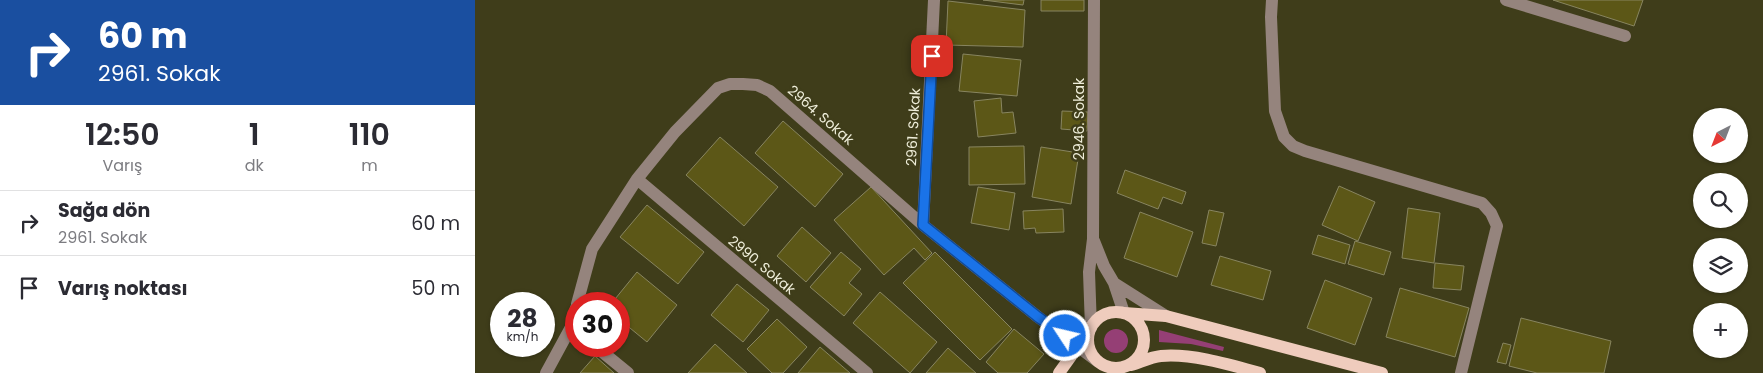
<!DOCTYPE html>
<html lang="tr">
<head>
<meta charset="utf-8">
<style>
  body { margin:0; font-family:Poppins,sans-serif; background:#f7f7f7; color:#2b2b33; height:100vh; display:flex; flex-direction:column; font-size:19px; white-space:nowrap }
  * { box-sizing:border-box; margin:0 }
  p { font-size:16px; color:#7c7c81 }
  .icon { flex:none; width:28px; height:28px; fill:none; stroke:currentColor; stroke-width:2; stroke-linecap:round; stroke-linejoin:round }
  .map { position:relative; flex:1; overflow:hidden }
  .side { display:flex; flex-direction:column; background:#fff; width:475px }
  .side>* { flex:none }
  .top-card { background:#1a4fa0; color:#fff; overflow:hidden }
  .needle { width:32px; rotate:222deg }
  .buttons { position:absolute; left:1218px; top:108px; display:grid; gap:10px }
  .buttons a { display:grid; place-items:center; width:55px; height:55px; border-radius:50%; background:#fff; box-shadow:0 1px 4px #0004; font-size:25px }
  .speed { position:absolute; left:15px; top:292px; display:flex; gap:10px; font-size:25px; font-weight:700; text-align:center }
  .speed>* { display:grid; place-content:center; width:65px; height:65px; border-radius:50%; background:#fff; box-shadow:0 1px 4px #0004; line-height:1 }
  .speed small { font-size:12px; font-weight:400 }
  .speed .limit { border:8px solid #d22; background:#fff; color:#111 }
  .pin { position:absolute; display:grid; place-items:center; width:42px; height:42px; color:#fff; margin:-21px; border-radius:10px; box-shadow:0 2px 8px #0006 }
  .me { position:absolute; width:55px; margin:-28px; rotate:305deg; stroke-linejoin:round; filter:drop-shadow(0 0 4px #0008) }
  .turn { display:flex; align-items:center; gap:18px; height:105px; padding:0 15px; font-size:22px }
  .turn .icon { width:65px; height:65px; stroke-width:2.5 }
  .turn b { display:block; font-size:35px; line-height:42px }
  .eta { display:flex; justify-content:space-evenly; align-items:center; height:85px; text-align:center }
  .eta b { font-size:30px; font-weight:600; line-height:35px }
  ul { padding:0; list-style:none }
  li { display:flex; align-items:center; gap:15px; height:65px; padding:0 15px; border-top:1px solid #e1e1e2 }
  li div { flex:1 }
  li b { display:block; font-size:19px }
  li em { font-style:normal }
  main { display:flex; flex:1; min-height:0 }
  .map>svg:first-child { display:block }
  .green { fill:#953f75 }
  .building { fill:#5c5717; stroke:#888560 }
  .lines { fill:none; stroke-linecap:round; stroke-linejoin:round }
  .minor { stroke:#95847d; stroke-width:12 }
  .major { stroke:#efccbd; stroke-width:12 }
  .route-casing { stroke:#114b97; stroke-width:12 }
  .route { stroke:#1a73e8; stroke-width:9 }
  .labels { text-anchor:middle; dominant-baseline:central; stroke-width:5; stroke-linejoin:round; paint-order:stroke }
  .street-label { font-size:14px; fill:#efeeda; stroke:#3f3d1a }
</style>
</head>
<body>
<main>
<section class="side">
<div class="top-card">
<div class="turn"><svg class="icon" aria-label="right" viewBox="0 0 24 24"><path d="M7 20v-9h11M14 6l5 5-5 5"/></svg><div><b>60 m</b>2961. Sokak</div></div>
</div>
<div class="eta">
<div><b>12:50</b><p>Varış</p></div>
<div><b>1</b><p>dk</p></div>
<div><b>110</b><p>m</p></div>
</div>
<ul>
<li><svg class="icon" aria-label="right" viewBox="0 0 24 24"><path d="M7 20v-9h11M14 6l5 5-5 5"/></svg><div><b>Sağa dön</b><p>2961. Sokak</p></div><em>60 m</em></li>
<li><svg class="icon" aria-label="arrive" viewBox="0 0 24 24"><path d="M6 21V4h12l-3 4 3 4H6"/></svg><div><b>Varış noktası</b></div><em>50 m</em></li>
</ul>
</section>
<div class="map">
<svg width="1288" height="373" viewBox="0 0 1288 373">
  <rect width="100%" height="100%" fill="#3f3d1a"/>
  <path class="green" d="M629 341a12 12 0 1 1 24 0a12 12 0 1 1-24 0Z
    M684,330L749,347L748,351L716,344L684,342Z"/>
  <path class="building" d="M508,0H549L548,5Z
    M566,0H609V11H566Z
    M1078,0H1168L1159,26Z
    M473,1L550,10L548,47L471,45Z
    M488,54L546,60L542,96L484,91Z
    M526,98L527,113L538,112L541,133L503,137L499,101Z
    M587,111L613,112L612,131L586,129Z
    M308,121L368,174L340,207L280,153Z
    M245,137L303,187L269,226L211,175Z
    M549,146L550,184L494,185V147Z
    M566,147L604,153L596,204L557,197Z
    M650,170L711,192L707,204L688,197L683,209L642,193Z
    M864,186L900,202L883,241L847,225Z
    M396,187L457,253L450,260L439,248L409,275L359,220Z
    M503,187L540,193L534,230L496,223Z
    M172,205L229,252L203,284L145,237Z
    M933,208L965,213L959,263L927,258Z
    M588,209L589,232L561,233L560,228L549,229L548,211Z
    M734,210L749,213L741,246L727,243Z
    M665,212L718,232L702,277L649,258Z
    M327,227L356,253L331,282L302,256Z
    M843,235L875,245L870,264L837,254Z
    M880,241L916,252L909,275L873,264Z
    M366,252L386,269L374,283L387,294L369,316L335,287Z
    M460,252L537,329L505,360L428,283Z
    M745,256L796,271L788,300L736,285Z
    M960,263L989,266L986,290L958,288Z
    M162,272L202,305L172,342L144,319V304H136Z
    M850,280L897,298L880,345L832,328Z
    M262,284L294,310L268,342L236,315Z
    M925,288L994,308L980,357L911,337Z
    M405,292L462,342L435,373L378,323Z
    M1046,318L1136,341L1129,373H1062L1034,366Z
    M302,319L332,347L308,373H297L272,349Z
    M539,329L569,354L552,373H523L511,362Z
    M1028,343L1036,345L1031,364L1022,362Z
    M240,344L272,373H213Z
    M345,347L375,373H323Z
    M473,348L501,373H451Z
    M120,356L139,373H105Z"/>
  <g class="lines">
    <path class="minor" d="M797,0L796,17L800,111L809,137L818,146L830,151L1007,203L1016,213L1022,226L986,373
      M1031,0L1150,36
      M162,179L392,373
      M448,225L459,0
      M619,241L629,266L639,283L691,316
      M639,283L649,313
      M102,304L117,249L162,179L200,132L243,88L255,84H268L282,85L295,91L448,225L563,317L622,361
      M616,328L614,272L618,239L619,0
      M120,346L153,373
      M71,373L96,327L101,308"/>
    <path class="major" d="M613 340a28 28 0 1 1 56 0a28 28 0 1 1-56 0Z
      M649,313L691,316L907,373
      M656,365C666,362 676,357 686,356C716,353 756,365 785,373
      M584,373L614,331"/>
  </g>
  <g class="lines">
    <defs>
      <path id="route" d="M457,56L448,225L563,317L590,336"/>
    </defs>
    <use href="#route" class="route-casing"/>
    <use href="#route" class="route"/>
  </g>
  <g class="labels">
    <g class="street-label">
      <text transform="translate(346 115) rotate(41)">2964. Sokak</text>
      <text transform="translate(604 119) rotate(-90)">2946. Sokak</text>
      <text transform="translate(438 127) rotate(-87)">2961. Sokak</text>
      <text transform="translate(287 265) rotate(40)">2990. Sokak</text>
    </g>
  </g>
</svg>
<div class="buttons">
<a><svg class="needle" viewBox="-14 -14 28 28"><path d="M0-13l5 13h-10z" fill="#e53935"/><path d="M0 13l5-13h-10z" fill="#7c7c81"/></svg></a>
<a><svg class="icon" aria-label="search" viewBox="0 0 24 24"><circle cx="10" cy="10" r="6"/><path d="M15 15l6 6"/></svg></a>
<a><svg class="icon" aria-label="layers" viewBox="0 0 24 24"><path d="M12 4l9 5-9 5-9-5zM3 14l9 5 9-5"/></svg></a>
<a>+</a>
</div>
<div class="speed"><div>28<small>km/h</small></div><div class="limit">30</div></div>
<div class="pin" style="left:457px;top:56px;background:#d93025"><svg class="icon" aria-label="arrive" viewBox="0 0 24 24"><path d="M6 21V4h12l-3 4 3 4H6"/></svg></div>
<svg class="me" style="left:590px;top:336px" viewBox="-20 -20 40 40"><circle r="17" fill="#1a73e8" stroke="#fff" stroke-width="3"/><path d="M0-11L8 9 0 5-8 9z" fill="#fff"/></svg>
</div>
</main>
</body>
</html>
